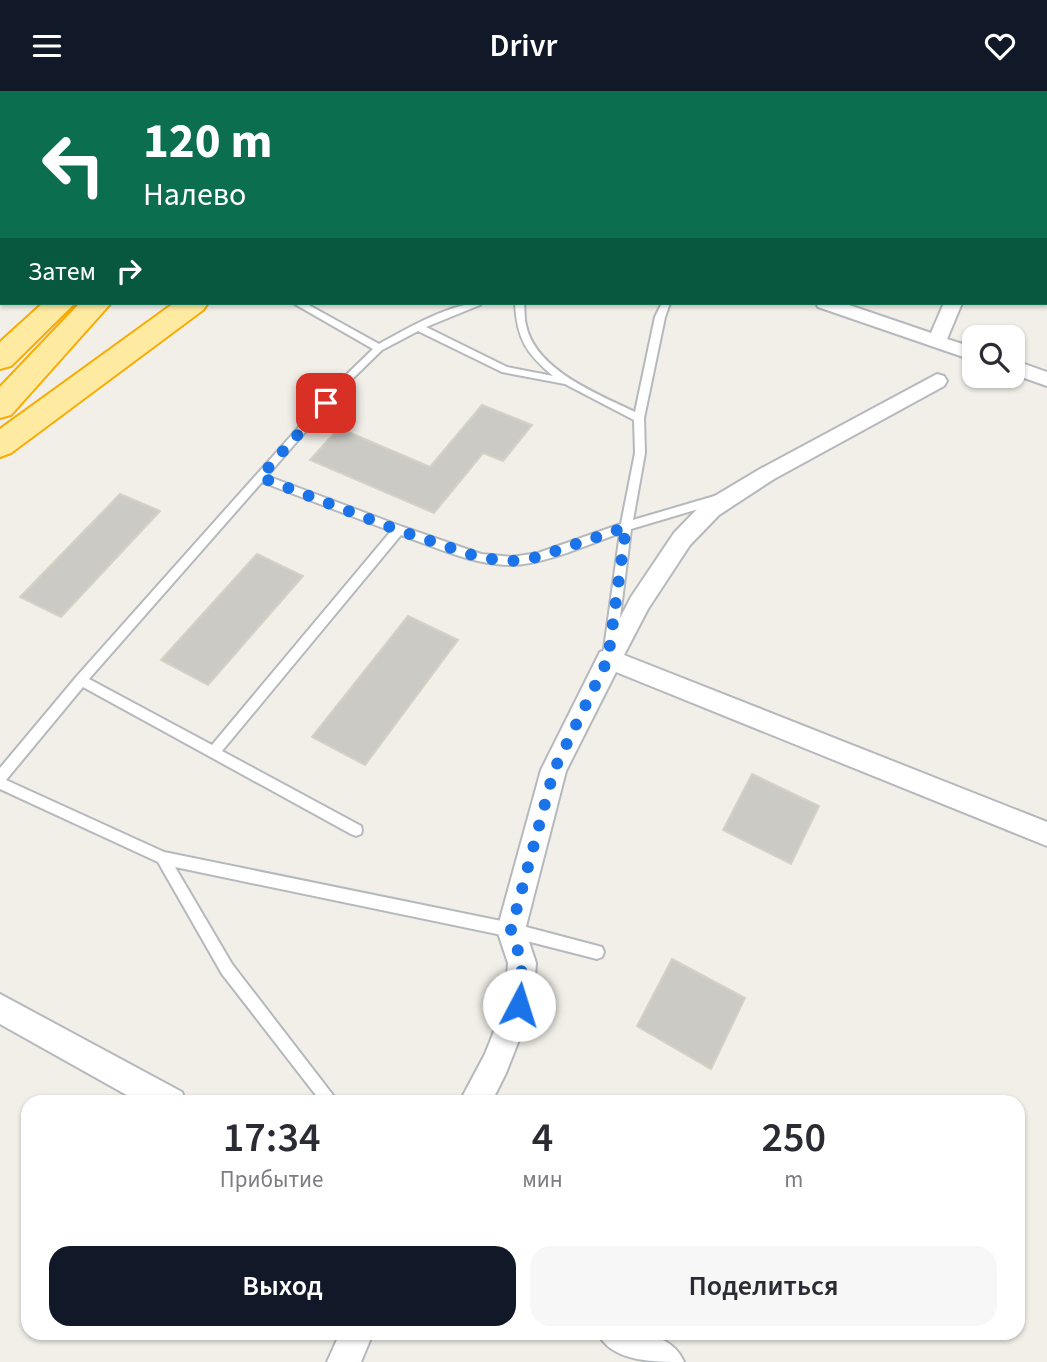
<!DOCTYPE html>
<html lang="ru">
<head>
<meta charset="utf-8">
<style>
  body { margin:0; font-family:"Source Sans 3",sans-serif; background:#f7f7f7; color:#2b2b33; height:100vh; display:flex; flex-direction:column; font-size:26px; white-space:nowrap }
  * { box-sizing:border-box; margin:0 }
  p { font-size:23px; color:#7c7c81 }
  .icon { flex:none; width:38px; height:38px; fill:none; stroke:currentColor; stroke-width:2; stroke-linecap:round; stroke-linejoin:round }
  .map { position:relative; flex:1; overflow:hidden }
  .sheet { position:absolute; left:21px; top:1004px; width:1004px; height:245px; display:flex; flex-direction:column; background:#fff; border-radius:21px; box-shadow:0 2px 5px #0004 }
  .sheet>* { flex:none }
  .guide { position:absolute; left:0px; top:0px; width:1048px; height:214px; box-shadow:0 2px 5px #0004; background:#0b6e4f; color:#fff; overflow:hidden }
  .fabs { position:absolute; left:962px; top:234px; display:grid; gap:14px }
  .fabs a { display:grid; place-items:center; width:63px; height:63px; border-radius:14px; background:#fff; box-shadow:0 2px 5px #0004; font-size:35px }
  .pin { position:absolute; display:grid; place-items:center; width:60px; height:60px; color:#fff; margin:-30px; border-radius:14px; box-shadow:0 4px 10px #0006 }
  .me { position:absolute; width:77px; margin:-38px; rotate:5deg; stroke-linejoin:round; filter:drop-shadow(0 0 5px #0008) }
  .turn { display:flex; align-items:center; gap:24px; height:147px; padding:0 28px; font-size:32px }
  .turn .icon { width:91px; height:91px; stroke-width:2.5 }
  .turn b { display:block; font-size:49px; line-height:60px }
  .then { display:flex; align-items:center; height:66px; padding:0 28px; background:#0003; gap:14px; font-size:26px }
  .eta { display:flex; justify-content:space-evenly; align-items:center; height:119px; text-align:center }
  .eta b { font-size:42px; font-weight:600; line-height:49px }
  .action { display:flex; gap:14px; margin-top:auto; padding:14px 28px }
  .action a { flex:1; height:80px; border-radius:21px; background:#111827; color:#fff; font-size:28px; font-weight:600; line-height:80px; text-align:center }
  .action a+a { background:#f7f7f7; color:#2b2b33 }
  header { display:flex; justify-content:space-between; align-items:center; height:91px; padding:0 28px; background:#111827; color:#fff; font-size:32px; font-weight:600 }
  .map>svg:first-child { display:block }
  .building { fill:#cccac5; stroke:#d6d1c6; stroke-width:2 }
  .lines { fill:none; stroke-linecap:round; stroke-linejoin:round }
  .service-casing { stroke:#b5b8bc; stroke-width:4 }
  .minor-casing { stroke:#b5b8bc; stroke-width:4 }
  .trunk-casing { stroke:#f9ab00; stroke-width:4 }
  .path { stroke:#9cc7a9; stroke-width:3.5; stroke-dasharray:5 2.5; stroke-linecap:butt }
  .service { fill:#fff; fill-rule:evenodd }
  .minor { fill:#fff; fill-rule:evenodd }
  .trunk { fill:#feeaa1; fill-rule:evenodd }
  .route { stroke:#1a73e8; stroke-width:12; stroke-dasharray:0 21.6 }
</style>
</head>
<body>
<header><svg class="icon" aria-label="menu" viewBox="0 0 24 24"><path d="M4 6h16M4 12h16M4 18h16"/></svg>Drivr<svg class="icon" aria-label="heart" viewBox="0 0 24 24"><path d="M12 20l-8-8c-3-5 5-10 8-4 3-6 11-1 8 4z"/></svg></header>
<div class="map">
<svg width="1047" height="1271" viewBox="0 0 1047 1271">
  <rect width="100%" height="100%" fill="#f1efe8"/>
  <path class="building" d="M482,314L532,334L503,370L483,362L434,422L310,369L339,337L430,376Z
    M120,403L160,420L61,526L20,506Z
    M257,463L303,485L208,594L161,569Z
    M408,525L458,549L365,674L312,646Z
    M752,683L819,715L791,773L723,739Z
    M672,868L745,907L711,978L637,935Z"/>
  <g class="lines">
    <defs>
      <path id="service" d="M293,212H305L379,253C406,238 451,212 481,212L480,214L426,236L507,276L553,285C526,262 517,248 515,212H524C525,219 524,227 526,234C535,279 598,303 635,321L655,226L662,212H670L665,226L644,327L645,362L633,429L718,404L723,408L722,411L631,438L616,558L614,561H606L604,558L620,442C589,453 543,474 511,474C473,474 436,456 401,444L222,660L361,735L362,739L361,743L356,745L351,743L83,596L6,689L164,761L511,832L602,856L604,861L602,866L597,868L511,846L175,776L232,873L339,1012H322L222,883L158,771L0,698V677L77,585L339,291L373,258ZM418,240L502,281L565,293L634,329L635,362L621,433L538,462L512,466L481,463L403,436L267,385L345,295L382,259ZM262,391L391,440L212,654L89,588Z"/>
      <path id="minor" d="M1031,0H1047L1030,2Z
        M816,212H843L931,242L944,212H962L947,248L975,257V270L818,216Z
        M1013,269L1047,281V295L1013,283Z
        M937,283L944,285L947,290L944,295L774,388L719,424L690,454L648,518L624,564L1047,731V755L616,581L566,680L525,839L536,872L533,913L506,982L491,1012H459L485,963L505,913L508,872L497,839L541,679L600,561L603,560L631,506L674,442L703,412L760,378Z
        M0,903L182,1001L186,1012H141L0,933Z
        M340,1242H373L361,1271H327Z
        M598,1242C628,1242 670,1238 684,1271C654,1271 611,1271 598,1242Z"/>
      <path id="trunk" d="M186,0H210L185,2Z
        M242,0H267L241,2Z
        M277,0H302L276,2Z
        M547,0H574L546,2Z
        M43,212H75L11,275L0,278V251Z
        M80,212H111L11,324L0,327V296Z
        M174,212H208L203,219L11,362L0,366V338Z"/>
    </defs>
    <use href="#service" class="service-casing"/>
    <use href="#minor" class="minor-casing"/>
    <use href="#trunk" class="trunk-casing"/>
    <path class="path" d="M0,128L2,130"/>
    <use href="#service" class="service"/>
    <use href="#minor" class="minor"/>
    <use href="#trunk" class="trunk"/>
  </g>
  <g class="lines">
    <path class="route" d="M326,312L260,386L398,439L481,467L512,470L538,466L626,436L608,568L554,679L511,839L522,872L519,914"/>
  </g>
</svg>
<div class="fabs">
<a><svg class="icon" aria-label="search" viewBox="0 0 24 24"><circle cx="10" cy="10" r="6"/><path d="M15 15l6 6"/></svg></a>
</div>
<div class="pin" style="left:326px;top:312px;background:#d93025"><svg class="icon" aria-label="arrive" viewBox="0 0 24 24"><path d="M6 21V4h12l-3 4 3 4H6"/></svg></div>
<svg class="me" style="left:519px;top:914px" viewBox="-20 -20 40 40"><circle r="19" fill="#fff"/><path d="M0-13L10 11 0 6-10 11z" fill="#1a73e8"/></svg>
<div class="guide">
<div class="turn"><svg class="icon" aria-label="left" viewBox="0 0 24 24"><path d="M17 20v-9H6M10 6l-5 5 5 5"/></svg><div><b>120 m</b>Налево</div></div>
<div class="then">Затем<svg class="icon" aria-label="right" viewBox="0 0 24 24"><path d="M7 20v-9h11M14 6l5 5-5 5"/></svg></div>
</div>
<section class="sheet">
<div class="eta">
<div><b>17:34</b><p>Прибытие</p></div>
<div><b>4</b><p>мин</p></div>
<div><b>250</b><p>m</p></div>
</div>
<div class="action"><a>Выход</a><a>Поделиться</a></div>
</section>
</div>
</body>
</html>
